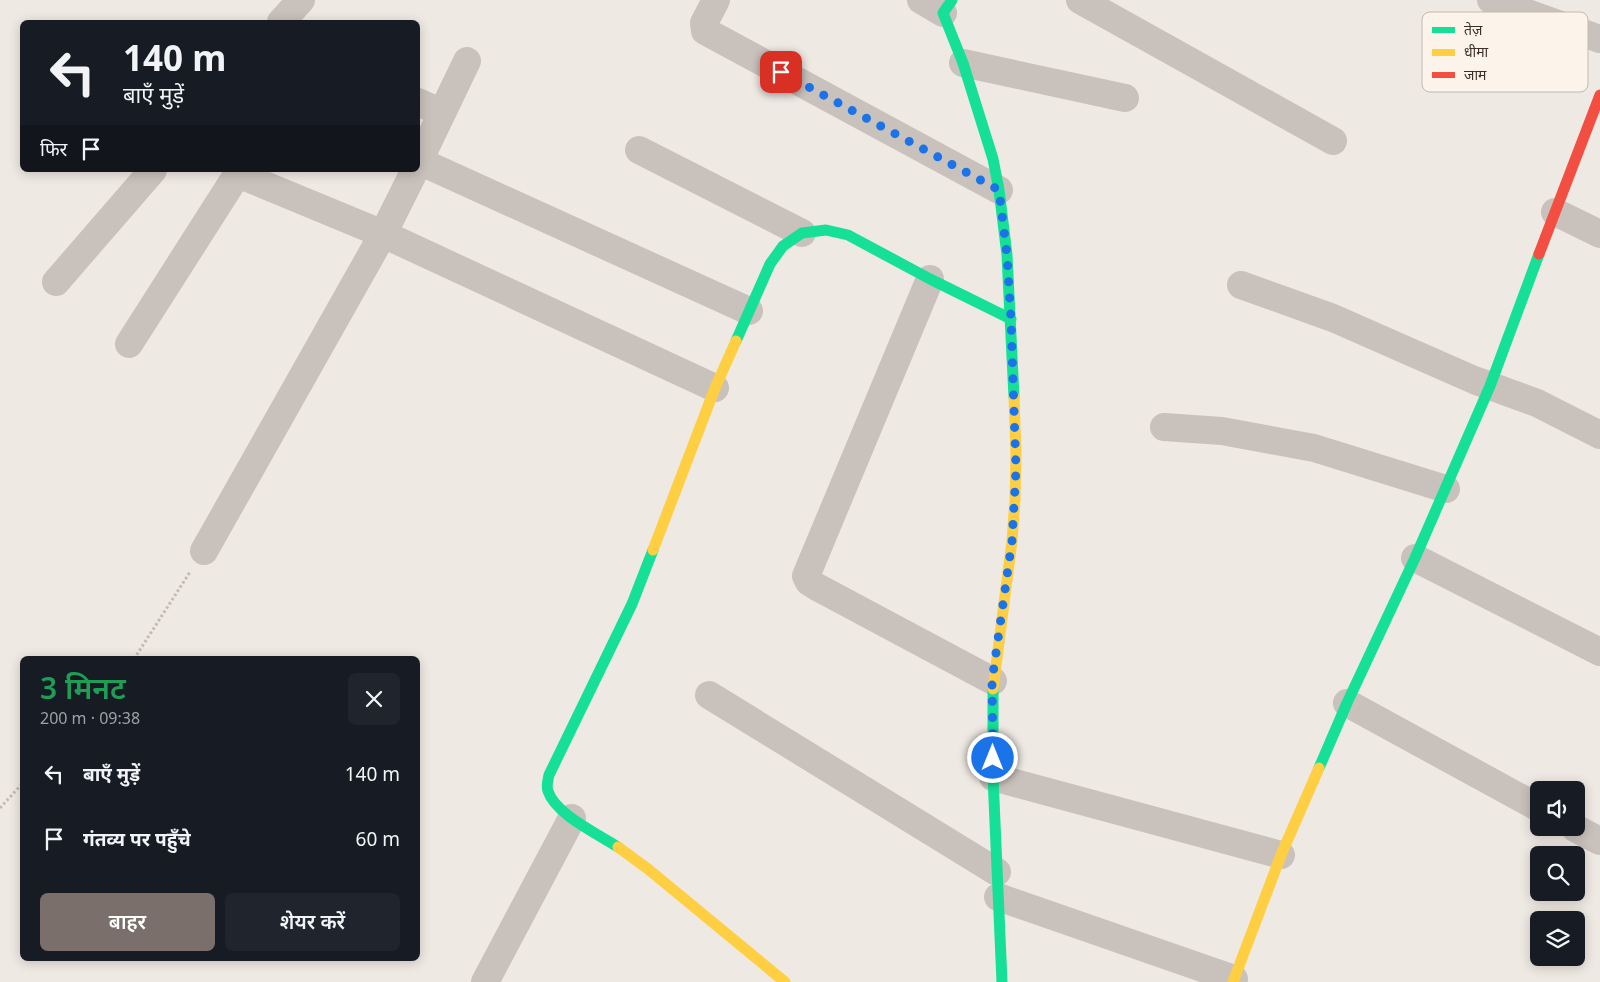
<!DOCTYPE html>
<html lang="hi">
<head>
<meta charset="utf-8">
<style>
  body { margin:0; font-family:"Noto Sans","Noto Sans Devanagari",sans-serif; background:#20242c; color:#f1f3f6; height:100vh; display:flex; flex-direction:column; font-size:19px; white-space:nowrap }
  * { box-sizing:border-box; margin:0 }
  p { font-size:16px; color:#9ea1a6 }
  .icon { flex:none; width:28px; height:28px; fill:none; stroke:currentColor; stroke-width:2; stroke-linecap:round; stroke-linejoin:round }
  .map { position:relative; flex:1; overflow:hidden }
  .panel { position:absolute; left:20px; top:656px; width:400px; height:305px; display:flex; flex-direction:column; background:#171b24; border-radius:8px; box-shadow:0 2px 12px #0003 }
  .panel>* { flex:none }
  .banner { position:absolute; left:20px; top:20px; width:400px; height:152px; border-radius:8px; box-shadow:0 2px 12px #0003; background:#171b24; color:#f1f3f6; overflow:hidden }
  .fabs { position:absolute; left:1530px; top:781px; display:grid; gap:10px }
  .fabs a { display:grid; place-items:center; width:55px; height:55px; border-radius:8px; background:#171b24; box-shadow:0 2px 12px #0003; font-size:25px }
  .pin { position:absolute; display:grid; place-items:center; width:42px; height:42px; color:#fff; margin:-21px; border-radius:10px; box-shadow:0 2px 8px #0006 }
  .me { position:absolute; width:55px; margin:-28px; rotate:0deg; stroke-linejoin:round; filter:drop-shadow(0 0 4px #0008) }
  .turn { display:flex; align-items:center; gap:18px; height:105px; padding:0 20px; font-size:22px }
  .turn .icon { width:65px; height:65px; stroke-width:2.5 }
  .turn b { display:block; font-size:35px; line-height:42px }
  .then { display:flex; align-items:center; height:48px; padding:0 20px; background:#0003; gap:10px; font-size:19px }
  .round { display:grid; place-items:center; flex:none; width:52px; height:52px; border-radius:8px; background:#20242c }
  .overview { display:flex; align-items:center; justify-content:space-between; height:85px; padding:0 20px }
  h1 { font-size:30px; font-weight:600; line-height:38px; color:#1e9e55 }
  .button { display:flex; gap:10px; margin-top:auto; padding:10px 20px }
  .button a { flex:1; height:58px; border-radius:8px; background:#7a6f6a; color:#fff; font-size:20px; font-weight:600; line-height:58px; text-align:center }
  .button a+a { background:#20242c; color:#f1f3f6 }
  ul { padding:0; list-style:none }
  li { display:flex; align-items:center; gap:15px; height:65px; padding:0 20px }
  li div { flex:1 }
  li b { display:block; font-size:19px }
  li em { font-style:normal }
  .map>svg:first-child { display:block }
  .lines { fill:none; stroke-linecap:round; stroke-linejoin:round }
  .path { stroke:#c2bab3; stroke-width:3; stroke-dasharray:2.5 2.5; stroke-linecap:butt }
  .street { stroke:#c9c1bb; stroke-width:28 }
  .fast { stroke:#16e098; stroke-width:11 }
  .slow { stroke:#ffcf43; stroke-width:11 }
  .jam { stroke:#f24e42; stroke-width:11 }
  .route { stroke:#1a73e8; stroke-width:9; stroke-dasharray:0 16.2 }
  .key { fill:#fcf4eb; stroke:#c2b9b1; stroke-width:1 }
  .key-label { font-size:14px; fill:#3b2e29 }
</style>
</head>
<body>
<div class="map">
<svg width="1600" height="982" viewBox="0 0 1600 982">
  <rect width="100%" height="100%" fill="#efe9e3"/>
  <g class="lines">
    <path class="path" d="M134,659L190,572
      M0,808L22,784"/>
    <path class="street" d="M716,0L704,23L705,31L999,190
      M921,0L943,13
      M1080,0L1333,141
      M1491,0L1600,39
      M281,22L301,0
      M467,61L419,161L749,311
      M963,63L1125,98
      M418,102L442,113
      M639,150L802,233
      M238,174L383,234L715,388
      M1555,212L1600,234
      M930,279L806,576L809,582L817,587L993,681
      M56,282L153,170
      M1241,285L1333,318L1474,380L1537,403L1600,435
      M129,344L240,170
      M1164,427L1222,431L1314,448L1446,489
      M204,551L383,234L415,170
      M1415,558L1600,652
      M709,695L997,872
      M1347,703L1539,808
      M993,777L1281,855
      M1575,828L1600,841
      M998,897L1234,979
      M485,982L572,818"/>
    <path class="fast" d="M952,0L943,13L963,63L993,159L999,190L1007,255L1014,397
      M736,341L770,264L783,246L802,233L826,230L848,235L930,279L1011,319
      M993,689V777L1002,982
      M1319,768L1347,703L1415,558L1490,386L1539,254
      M618,847C598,834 555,814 548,791C546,786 548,780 549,775L632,604L653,550"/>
    <path class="slow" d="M653,550L715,388L736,341
      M993,689L1012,541L1015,499L1016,455L1014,397
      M618,847L648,869L785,982
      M1233,982L1281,855L1319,768"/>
    <path class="jam" d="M1539,254L1600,95"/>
  </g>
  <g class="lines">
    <path class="route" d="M781,72L999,190L1007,255L1011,319L1016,470L1012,541L992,681L993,758"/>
  </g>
  <rect x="1422" y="12" width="166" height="80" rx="8" class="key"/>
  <rect x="1432" y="27" width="23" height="6" fill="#16e098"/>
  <rect x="1432" y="49" width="23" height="7" fill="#ffcf43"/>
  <rect x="1432" y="72" width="23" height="6" fill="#f24e42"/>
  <g class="key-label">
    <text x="1464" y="35">तेज़</text>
    <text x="1464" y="57">धीमा</text>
    <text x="1464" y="80">जाम</text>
  </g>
</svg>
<div class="fabs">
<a><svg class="icon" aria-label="sound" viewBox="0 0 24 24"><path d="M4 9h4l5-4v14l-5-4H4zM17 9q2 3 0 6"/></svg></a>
<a><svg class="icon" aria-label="search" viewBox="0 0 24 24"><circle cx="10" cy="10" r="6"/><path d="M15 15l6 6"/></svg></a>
<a><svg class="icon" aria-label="layers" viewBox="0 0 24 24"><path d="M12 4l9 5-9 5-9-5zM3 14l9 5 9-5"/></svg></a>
</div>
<div class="pin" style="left:781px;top:72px;background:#d93025"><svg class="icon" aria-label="arrive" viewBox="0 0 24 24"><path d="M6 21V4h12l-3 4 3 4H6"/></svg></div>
<svg class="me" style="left:993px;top:758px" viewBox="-20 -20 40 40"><circle r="17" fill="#1a73e8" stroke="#fff" stroke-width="3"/><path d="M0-11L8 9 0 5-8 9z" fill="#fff"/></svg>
<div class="banner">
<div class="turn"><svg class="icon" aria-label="left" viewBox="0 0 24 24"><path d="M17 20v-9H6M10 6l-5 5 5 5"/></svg><div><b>140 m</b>बाएँ मुड़ें</div></div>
<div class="then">फिर<svg class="icon" aria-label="arrive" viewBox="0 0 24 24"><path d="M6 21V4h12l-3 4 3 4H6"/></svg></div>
</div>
<section class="panel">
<div class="overview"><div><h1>3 मिनट</h1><p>200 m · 09:38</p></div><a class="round"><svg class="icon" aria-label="close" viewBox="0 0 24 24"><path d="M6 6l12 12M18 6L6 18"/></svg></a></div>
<ul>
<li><svg class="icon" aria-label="left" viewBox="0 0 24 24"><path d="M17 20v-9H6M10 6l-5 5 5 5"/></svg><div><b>बाएँ मुड़ें</b></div><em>140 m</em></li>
<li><svg class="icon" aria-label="arrive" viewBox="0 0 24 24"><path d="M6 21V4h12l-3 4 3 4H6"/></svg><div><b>गंतव्य पर पहुँचे</b></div><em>60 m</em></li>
</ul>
<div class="button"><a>बाहर</a><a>शेयर करें</a></div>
</section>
</div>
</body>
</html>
